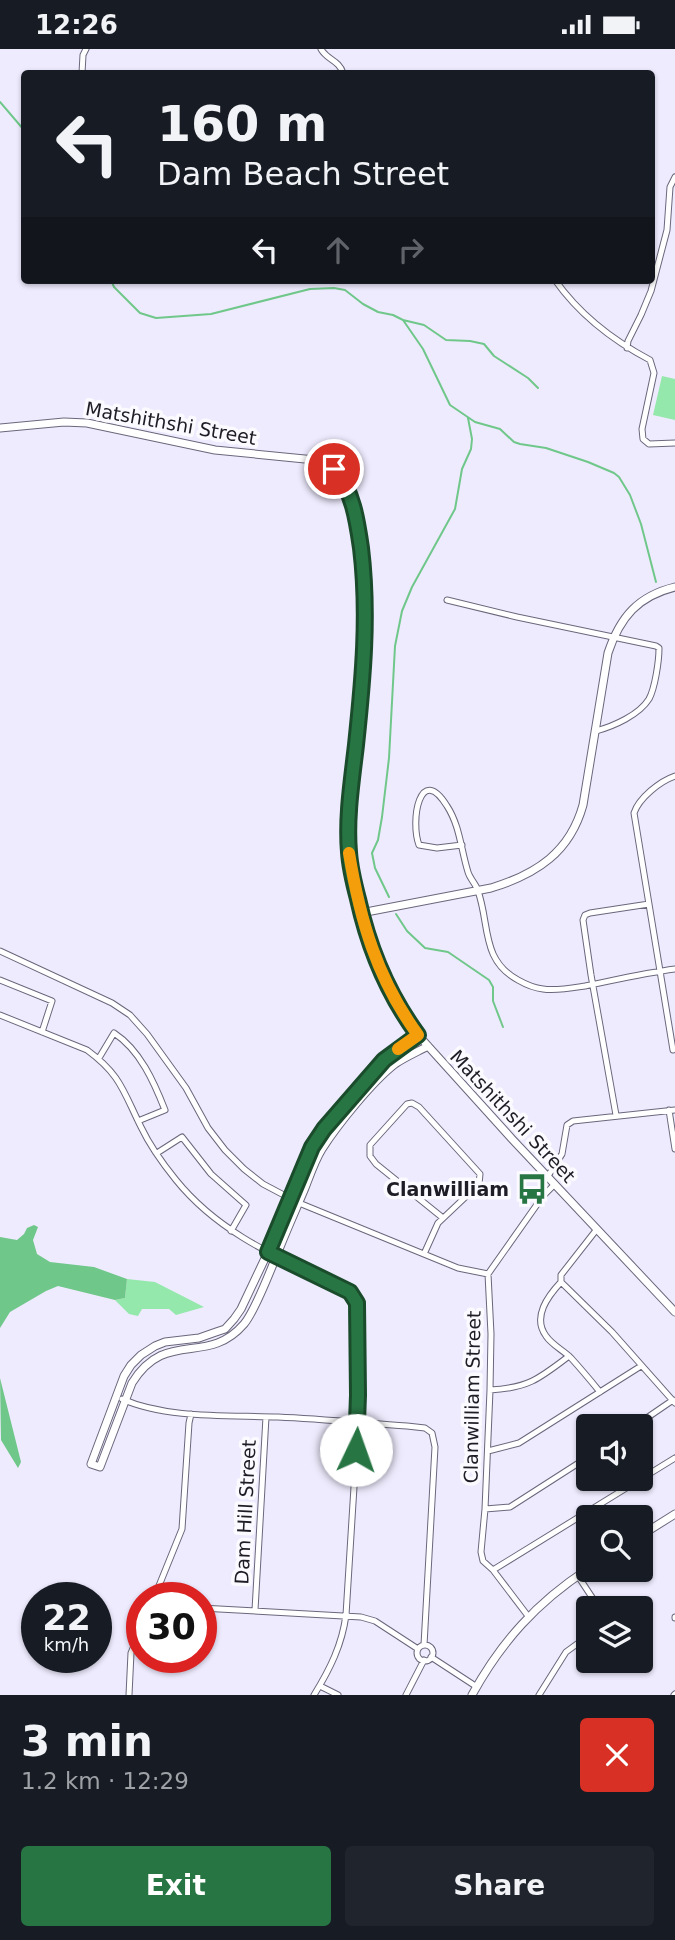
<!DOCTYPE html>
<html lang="en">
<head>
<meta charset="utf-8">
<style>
  body { margin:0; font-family:"DejaVu Sans",sans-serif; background:#20242c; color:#f1f3f6; height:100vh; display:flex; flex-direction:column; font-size:26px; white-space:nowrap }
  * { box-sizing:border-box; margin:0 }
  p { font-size:23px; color:#9ea1a6 }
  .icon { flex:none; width:38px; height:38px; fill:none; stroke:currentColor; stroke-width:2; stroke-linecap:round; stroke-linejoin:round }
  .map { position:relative; height:1646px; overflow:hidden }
  .sheet { display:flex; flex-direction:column; background:#171b24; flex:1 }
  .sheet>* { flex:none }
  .hud { position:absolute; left:21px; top:21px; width:634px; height:214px; border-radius:7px; box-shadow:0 2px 5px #0004; background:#171b24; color:#f1f3f6; overflow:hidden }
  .fabs { position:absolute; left:576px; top:1365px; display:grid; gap:14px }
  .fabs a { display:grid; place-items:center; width:77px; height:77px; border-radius:7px; background:#171b24; box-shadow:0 2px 5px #0004; font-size:35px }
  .speed { position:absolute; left:21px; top:1533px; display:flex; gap:14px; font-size:35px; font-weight:700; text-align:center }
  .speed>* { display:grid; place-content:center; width:91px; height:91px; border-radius:50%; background:#171b24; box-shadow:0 2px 5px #0004; line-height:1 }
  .speed small { font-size:18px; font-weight:400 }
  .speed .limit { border:10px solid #d22; background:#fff; color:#111 }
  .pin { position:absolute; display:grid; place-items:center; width:60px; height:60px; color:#fff; margin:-30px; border:4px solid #fff; border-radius:50%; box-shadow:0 2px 7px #0007 }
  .me { position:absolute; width:77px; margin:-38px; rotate:3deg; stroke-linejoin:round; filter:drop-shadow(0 0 5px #0008) }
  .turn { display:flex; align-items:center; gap:24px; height:147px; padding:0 21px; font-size:32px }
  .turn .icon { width:91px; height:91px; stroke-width:2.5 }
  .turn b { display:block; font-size:49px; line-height:60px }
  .lanes { display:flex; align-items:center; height:66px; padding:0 21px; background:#0003; justify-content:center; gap:35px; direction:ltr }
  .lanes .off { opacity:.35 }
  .round { display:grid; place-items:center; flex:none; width:74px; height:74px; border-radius:7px; background:#20242c }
  .overview { display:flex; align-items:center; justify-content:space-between; height:119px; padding:0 21px }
  h1 { font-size:42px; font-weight:700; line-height:52px }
  .button { display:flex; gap:14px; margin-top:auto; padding:14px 21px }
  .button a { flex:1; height:80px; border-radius:7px; background:#287544; color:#fff; font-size:28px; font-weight:700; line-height:80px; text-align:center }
  .button a+a { background:#20242c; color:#f1f3f6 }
  .status { display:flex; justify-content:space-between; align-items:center; height:49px; padding:0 35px; background:#171b24; direction:ltr }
  .status svg { height:19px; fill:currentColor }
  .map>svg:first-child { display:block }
  .green { fill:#94e8ab }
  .water { fill:#70c78a }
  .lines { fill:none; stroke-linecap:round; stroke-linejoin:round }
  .stream { stroke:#70c78a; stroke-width:2 }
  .street-casing { stroke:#6a677c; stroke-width:7 }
  .secondary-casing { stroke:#6a677c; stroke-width:9 }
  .street { stroke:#fff; stroke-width:5 }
  .secondary { stroke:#fff; stroke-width:7 }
  .route-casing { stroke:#1a4c2c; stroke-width:18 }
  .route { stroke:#287544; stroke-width:12 }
  .slow { stroke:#f59e0b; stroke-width:12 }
  .labels { text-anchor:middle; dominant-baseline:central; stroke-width:7; stroke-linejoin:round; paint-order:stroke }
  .street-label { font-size:19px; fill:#1e1c25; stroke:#fbfaff }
  .poi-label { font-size:19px; font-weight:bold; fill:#1e1c25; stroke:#fbfaff; text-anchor:end }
</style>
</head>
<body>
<div class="status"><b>12:26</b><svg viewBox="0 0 49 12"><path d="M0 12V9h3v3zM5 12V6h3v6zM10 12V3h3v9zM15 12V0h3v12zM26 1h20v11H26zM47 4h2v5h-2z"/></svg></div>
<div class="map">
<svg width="675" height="1646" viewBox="0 0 675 1646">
  <rect width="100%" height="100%" fill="#eeebfe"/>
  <path class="green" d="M662,327L675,330V371L653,366Z
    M127,1230L155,1233L204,1258L176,1266L169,1260H142L138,1267L129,1265L115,1251L125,1249Z"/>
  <path class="water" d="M34,1176L38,1178L33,1191L37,1205L50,1213L94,1218L127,1230L125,1249L115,1251L58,1237L46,1242L10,1263L0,1279V1188L17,1191L24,1185L27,1179Z
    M0,1329L21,1413L18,1419L1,1391Z"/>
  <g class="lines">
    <path class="stream" d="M0,53L24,81
      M111,231L114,238L140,264L156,269L211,265L310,240L334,239L345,241L363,255L378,263L393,266L403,271L423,300L450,356L475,373L500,380L514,393L520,395L546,399L588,413L614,424L619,428L630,446L641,475L656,533
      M403,271L424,276L446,291L470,292L484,295L494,307L528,329L538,339
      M389,848L375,819L372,804L378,791L382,768L389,709L395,597L402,562L412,538L455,460L462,420L471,400L472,390L468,369
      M396,865L407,882L425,899L448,903L489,931L493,938V952L503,978"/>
    <defs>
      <path id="street" d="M321,0C327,11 339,11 343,24
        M82,24L83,6L86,0
        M555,231C579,265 614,292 650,311L654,324L642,380L643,390L649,395L675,394
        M627,299L628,292L641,266L651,242L667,181L670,138L675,128
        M447,551L517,568L656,597L659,599C659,612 655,639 649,650C639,666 614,677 596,682
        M462,796L437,799L419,796C410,772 420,713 447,757C460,777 461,801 468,823C470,830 476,835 478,842C490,876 481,911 518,931C525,935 534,939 543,940C556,942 572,939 585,937C615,931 645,924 675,920
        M0,902L112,954L130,966L147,985L186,1039L208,1079L225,1101L244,1120L263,1135L299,1154L458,1219L488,1225
        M0,931L52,952L42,983
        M0,966L87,1001C121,1026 123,1042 141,1078C150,1097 163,1115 176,1131C222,1188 287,1212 350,1243L357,1254L358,1374L346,1566C342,1596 330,1620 314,1646
        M673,1001L634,764C639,749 660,732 675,727
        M99,1009L114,984C140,1001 154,1033 165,1061L138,1072
        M669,1061L675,1100
        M616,1066L591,926L583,871L585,866L590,864L649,855
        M157,1104L182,1088L211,1125L246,1156L231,1182
        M548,1127L562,1105L567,1076L573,1072L675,1061
        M597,1180L561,1226V1233L612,1283L675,1354
        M424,1205L438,1174L475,1139L479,1135L480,1125L419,1058L412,1054L407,1055L370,1096V1107L376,1115L443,1169
        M561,1233C548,1247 532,1268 546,1287C552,1296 563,1301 571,1309C581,1320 591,1332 600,1343
        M490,1341C528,1339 539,1330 569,1307
        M122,1350C167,1370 229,1366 278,1368C321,1370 364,1374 407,1377L425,1379L432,1384L435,1398L424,1596
        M635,1377L673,1351
        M488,1402L519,1394L641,1317
        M485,1460L510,1458L588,1408
        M493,1521L675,1409
        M578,1527L599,1559
        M154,1549L182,1480L189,1374L191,1365
        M201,1559L361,1568L375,1572L418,1600
        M255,1561L266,1368
        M528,1567L493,1521L483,1512L481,1503L485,1460L490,1341L491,1285L488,1225L543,1147L555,1135
        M675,1568V1569
        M417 1604a8 8 0 1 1 16 0a8 8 0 1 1-16 0Z
        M431,1608L477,1638
        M320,1637L338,1646
        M129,1646L131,1604L142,1578
        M406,1646L424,1611
        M539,1646L566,1603L588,1587
        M674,1646L675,1645"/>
      <path id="secondary" d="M0,379L64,373L87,374L215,401L315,411L334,420L341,429L348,443L356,470L366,546L364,602L350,748L349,803L361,864L369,892L381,925L396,954L418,986L512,1090L675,1263
        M361,864L491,839C537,825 570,803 583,756L608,604C620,568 638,547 675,538
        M418,986L384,1011L324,1080L312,1098L268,1203L241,1260L234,1270L225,1280L216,1283L199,1289L165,1293L155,1297L141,1306L131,1316L124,1327L91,1415L100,1418L132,1334C166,1279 207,1318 244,1275C256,1261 272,1217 280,1198C288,1178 297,1158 305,1139C310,1126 315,1111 322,1100C338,1075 372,1033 395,1015C405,1008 417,1003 428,997
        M640,1487L675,1465
        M472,1646C501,1593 537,1553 588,1520"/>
    </defs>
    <use href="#street" class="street-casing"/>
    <use href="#secondary" class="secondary-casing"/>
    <use href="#street" class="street"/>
    <use href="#secondary" class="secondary"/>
  </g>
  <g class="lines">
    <defs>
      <path id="route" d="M334,420C353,442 357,471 361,499C369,565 363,630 356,696C352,731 346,768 349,803C350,819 354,835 358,850C369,900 387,944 418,986L384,1011L324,1080L312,1098L268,1203L350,1243L357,1254L358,1346L356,1401"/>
    </defs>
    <use href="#route" class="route-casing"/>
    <use href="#route" class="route"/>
    <path class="slow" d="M349,804C360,871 377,930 418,986L398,1000"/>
  </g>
  <defs>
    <symbol id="bus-bare" viewBox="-9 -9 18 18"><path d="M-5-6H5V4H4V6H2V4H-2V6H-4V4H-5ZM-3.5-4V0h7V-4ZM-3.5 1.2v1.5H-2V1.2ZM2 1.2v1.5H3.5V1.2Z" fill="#287544" stroke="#fbfaff" stroke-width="2.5" paint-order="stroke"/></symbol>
  </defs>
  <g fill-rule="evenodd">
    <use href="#bus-bare" x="510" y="1118" width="44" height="44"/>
  </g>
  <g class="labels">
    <g class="street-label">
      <text transform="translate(171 374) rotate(10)">Matshithshi Street</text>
      <text transform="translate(513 1067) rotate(47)">Matshithshi Street</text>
      <text transform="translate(472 1348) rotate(-89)">Clanwilliam Street</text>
      <text transform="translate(245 1463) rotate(-87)">Dam Hill Street</text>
    </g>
    <g class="poi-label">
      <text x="509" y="1140">Clanwilliam</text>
    </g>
  </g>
</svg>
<div class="fabs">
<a><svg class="icon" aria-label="sound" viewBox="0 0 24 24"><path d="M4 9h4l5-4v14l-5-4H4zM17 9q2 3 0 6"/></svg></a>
<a><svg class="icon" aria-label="search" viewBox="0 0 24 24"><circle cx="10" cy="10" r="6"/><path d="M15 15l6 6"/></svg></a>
<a><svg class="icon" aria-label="layers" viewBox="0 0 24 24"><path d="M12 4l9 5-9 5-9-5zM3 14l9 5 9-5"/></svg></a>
</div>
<div class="speed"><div>22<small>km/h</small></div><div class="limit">30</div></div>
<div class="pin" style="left:334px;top:420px;background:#d93025"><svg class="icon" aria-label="arrive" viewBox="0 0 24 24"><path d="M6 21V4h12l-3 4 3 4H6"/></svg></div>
<svg class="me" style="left:356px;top:1401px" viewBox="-20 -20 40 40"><circle r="19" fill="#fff"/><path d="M0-13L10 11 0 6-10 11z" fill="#287544"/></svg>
<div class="hud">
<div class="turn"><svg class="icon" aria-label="left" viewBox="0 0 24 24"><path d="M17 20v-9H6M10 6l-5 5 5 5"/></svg><div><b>160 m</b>Dam Beach Street</div></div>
<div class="lanes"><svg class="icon" aria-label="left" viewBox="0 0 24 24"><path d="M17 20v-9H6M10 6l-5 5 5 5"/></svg><svg class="icon off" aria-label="ahead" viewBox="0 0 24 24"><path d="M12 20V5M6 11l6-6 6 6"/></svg><svg class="icon off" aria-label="right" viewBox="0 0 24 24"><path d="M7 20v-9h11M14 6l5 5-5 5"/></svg></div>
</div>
</div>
<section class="sheet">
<div class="overview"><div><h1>3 min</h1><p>1.2 km · 12:29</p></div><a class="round" style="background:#d93025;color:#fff"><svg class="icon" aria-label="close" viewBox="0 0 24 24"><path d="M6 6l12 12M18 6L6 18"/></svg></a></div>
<div class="button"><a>Exit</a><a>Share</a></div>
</section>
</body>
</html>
